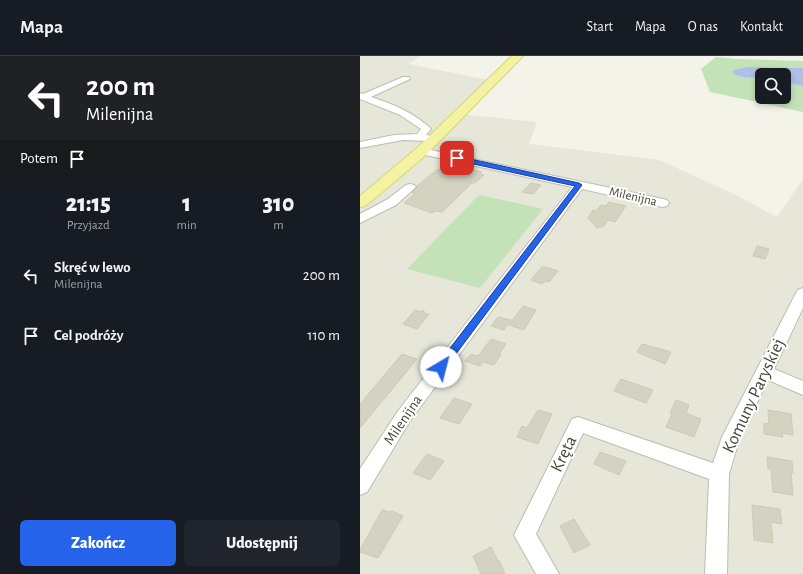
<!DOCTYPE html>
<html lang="pl">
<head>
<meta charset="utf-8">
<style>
  body { margin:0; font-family:"Alegreya Sans",sans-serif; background:#20242c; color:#f1f3f6; height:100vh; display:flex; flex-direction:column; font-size:15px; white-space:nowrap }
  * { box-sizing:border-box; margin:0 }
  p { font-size:13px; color:#9ea1a6 }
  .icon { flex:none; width:22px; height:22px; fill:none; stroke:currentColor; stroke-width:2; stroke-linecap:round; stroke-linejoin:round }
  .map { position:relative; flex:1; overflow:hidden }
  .side { display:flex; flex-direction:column; background:#171b24; width:360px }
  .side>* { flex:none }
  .guide { background:#202124; color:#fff; overflow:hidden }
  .tools { position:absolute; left:395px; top:12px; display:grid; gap:8px }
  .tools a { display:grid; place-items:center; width:36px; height:36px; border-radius:6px; background:#171b24; box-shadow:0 2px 6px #0003; font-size:20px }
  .pin { position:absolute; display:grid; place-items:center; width:34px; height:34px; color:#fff; margin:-17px; border-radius:8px; box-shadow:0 2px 6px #0006 }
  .me { position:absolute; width:44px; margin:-22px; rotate:37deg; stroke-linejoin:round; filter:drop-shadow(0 0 3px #0008) }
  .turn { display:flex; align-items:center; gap:14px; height:84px; padding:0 20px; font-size:18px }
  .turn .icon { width:52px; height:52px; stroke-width:2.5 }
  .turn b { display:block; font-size:28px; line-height:34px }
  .then { display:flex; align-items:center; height:38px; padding:0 20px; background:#0003; gap:8px; font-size:15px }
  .eta { display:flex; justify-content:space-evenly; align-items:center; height:68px; text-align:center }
  .eta b { font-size:24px; font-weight:800; line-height:28px }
  .action { display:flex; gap:8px; margin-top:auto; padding:8px 20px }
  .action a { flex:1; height:46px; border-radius:6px; background:#2563eb; color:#fff; font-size:16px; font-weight:800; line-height:46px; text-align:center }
  .action a+a { background:#20242c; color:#f1f3f6 }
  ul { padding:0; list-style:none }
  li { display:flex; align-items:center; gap:12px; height:60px; padding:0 20px }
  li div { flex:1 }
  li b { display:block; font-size:15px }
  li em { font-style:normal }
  header { display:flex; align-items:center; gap:24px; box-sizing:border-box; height:56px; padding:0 20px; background:#171b24; border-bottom:1px solid #363941 }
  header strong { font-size:19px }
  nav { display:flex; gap:22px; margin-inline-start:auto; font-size:14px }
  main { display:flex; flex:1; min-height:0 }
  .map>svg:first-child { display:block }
  .residential { fill:#e6e6d9 }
  .green { fill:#c3e2b8 }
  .water { fill:#aec0e8 }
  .building { fill:#d4d2c1; stroke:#cdcbb5 }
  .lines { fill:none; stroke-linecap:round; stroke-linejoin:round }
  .minor-casing { stroke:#bebdae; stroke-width:2 }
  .major-casing { stroke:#d6d575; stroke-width:2 }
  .minor { fill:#fff; fill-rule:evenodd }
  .major { fill:#f3f3a3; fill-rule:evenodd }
  .route { fill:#2563eb; stroke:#184099 }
  .labels { text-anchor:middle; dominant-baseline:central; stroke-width:4; stroke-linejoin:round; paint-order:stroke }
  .far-street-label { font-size:13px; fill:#464539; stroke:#fff }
  .street-label { font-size:15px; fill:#464539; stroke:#fff }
  .near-street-label { font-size:18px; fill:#464539; stroke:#fff }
</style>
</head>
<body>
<header>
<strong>Mapa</strong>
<nav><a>Start</a><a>Mapa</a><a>O nas</a><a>Kontakt</a></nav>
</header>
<main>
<section class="side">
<div class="guide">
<div class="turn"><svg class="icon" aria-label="left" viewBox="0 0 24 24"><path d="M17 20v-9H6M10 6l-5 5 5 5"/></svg><div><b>200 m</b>Milenijna</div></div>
<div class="then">Potem<svg class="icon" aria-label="arrive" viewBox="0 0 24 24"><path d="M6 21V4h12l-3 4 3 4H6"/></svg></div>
</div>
<div class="eta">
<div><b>21:15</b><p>Przyjazd</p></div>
<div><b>1</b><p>min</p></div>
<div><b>310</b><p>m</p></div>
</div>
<ul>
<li><svg class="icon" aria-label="left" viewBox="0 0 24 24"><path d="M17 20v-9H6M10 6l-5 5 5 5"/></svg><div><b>Skręć w lewo</b><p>Milenijna</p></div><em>200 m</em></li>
<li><svg class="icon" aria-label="arrive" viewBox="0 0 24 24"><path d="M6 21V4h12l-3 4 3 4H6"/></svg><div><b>Cel podróży</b></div><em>110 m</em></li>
</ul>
<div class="action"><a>Zakończ</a><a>Udostępnij</a></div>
</section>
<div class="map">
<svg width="443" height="518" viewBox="0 0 443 518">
  <rect width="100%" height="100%" fill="#f3f3ea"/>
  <path class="residential" d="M0,0H60L49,8L133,25L100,58L177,66L169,88L299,104L374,138L417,161L443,123V518H0Z"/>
  <path class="green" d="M356,1L376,3L443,5V12L388,11L379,21H402V41H424V26L443,30V56L350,36L341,13Z
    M119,139L183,153L120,232L47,213Z"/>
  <path class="water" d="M388,11L443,12V30L424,26V19H402V21C392,21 380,24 372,16L374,14Z"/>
  <path class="building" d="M91,109L122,116L120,118L124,119L115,127H112L82,156L75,155L72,157L44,147L55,137H52L57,130L78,113L85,115Z
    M171,127L181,129L173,138L162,136Z
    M249,146L266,150L255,166L248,164L244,170L237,172L228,162L233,154L236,155L241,149L246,150Z
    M397,190L409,193L405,203L393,200Z
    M182,211H185L198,215L190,225L184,226L182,228L171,224Z
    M163,250L176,254L164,274L149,269Z
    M55,254L60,256L64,254V257L69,258L57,273L43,268Z
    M138,261L151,264L144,274L131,270Z
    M131,283L146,288L139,298H141L134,309L123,306L120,310L105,305L111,298L118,300Z
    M282,288L311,296L305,308L277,296Z
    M42,298L57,303L0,372V348Z
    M261,323L293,334L286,347L254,335Z
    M94,342L112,348L99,368L80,362Z
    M316,344L329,349L326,357L341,363L334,381L306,371L312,358L310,357Z
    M178,354L192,358L178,388L157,381L162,370L167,372Z
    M408,354L431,358L433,379L422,377L423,381L404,378V367L409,368Z
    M240,396L266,405L259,419L234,408Z
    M67,398L84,405L70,424L53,417Z
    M407,401L432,405L433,417L431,416L433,439L413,436L411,413H408Z
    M392,449L420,453L422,468L411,466L413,487L394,484Z
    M22,454L29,456L32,455L43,460L18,502L0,496V494Z
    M214,463L230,489L214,497L200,470Z
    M131,491L138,505L139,504L145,518H121L113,500Z"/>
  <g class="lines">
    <defs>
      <path id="minor" d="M43,21H49L50,23L11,41C33,48 52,56 69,71L71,73L66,79L73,80L74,82L69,85L43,84L0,92V86L34,79L57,78L61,73L40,59L0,43V37L3,38Z
        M61,92L303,143L307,144L309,147L307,150L303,151L222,133L50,365L7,436L0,439V413L38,355L212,131L57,97L56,95L57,93Z
        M50,128L54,129L56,131L36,149L0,167V158L28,143L46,129Z
        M443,232V252L414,313L443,325V339L408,324L380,381L369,418L367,518H345L349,423L223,377L176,478L199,518H176L154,479L212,363L218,361L353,407L362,381L436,237L438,234Z"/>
      <path id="major" d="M152,0H163L67,98L26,133L5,150L0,151V140L57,92Z"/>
    </defs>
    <use href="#minor" class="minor-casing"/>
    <use href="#major" class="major-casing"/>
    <use href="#minor" class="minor"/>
    <use href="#major" class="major"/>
  </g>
  <path class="route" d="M97,100L219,127L222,129L84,314H77L76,311L77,309L215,130L95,104V101Z"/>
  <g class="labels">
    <g class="far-street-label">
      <text transform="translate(273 141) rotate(13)">Milenijna</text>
    </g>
    <g class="street-label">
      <text transform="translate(43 364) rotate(-56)">Milenijna</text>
    </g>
    <g class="near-street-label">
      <text transform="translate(394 340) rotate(-65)">Komuny Paryskiej</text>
      <text transform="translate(204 398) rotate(-64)">Kręta</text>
    </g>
  </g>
</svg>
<div class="tools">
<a><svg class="icon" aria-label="search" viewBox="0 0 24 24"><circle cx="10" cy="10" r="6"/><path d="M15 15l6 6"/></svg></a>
</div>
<div class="pin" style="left:97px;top:102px;background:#d93025"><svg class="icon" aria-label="arrive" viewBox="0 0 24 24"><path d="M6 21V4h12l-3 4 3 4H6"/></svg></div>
<svg class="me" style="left:81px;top:311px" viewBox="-20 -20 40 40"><circle r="19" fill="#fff"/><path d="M0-13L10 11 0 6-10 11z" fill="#2563eb"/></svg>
</div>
</main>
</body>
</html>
